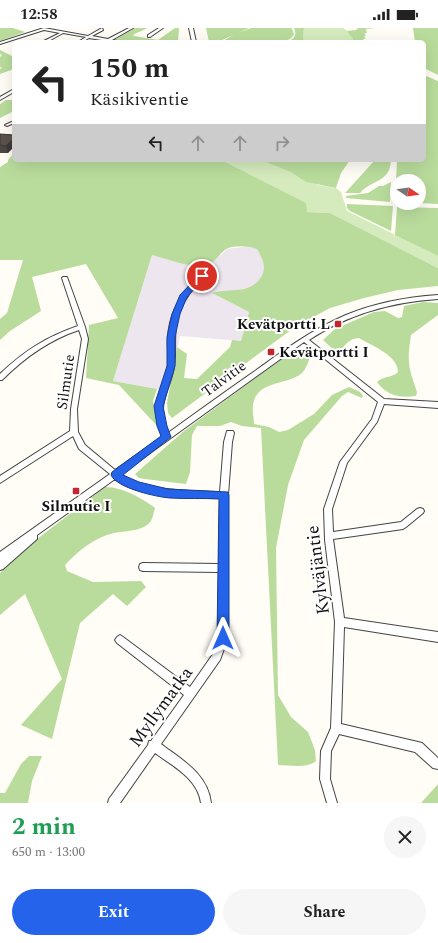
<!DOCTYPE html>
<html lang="en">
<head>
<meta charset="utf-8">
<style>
  body { margin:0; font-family:Spectral,serif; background:#f6f6f6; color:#222; height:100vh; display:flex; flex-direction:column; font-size:15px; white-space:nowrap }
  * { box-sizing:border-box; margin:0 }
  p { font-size:13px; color:#767676 }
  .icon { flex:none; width:22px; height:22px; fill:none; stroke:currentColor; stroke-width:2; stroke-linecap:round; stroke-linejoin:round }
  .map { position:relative; height:775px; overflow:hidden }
  .details { display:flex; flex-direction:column; background:#fff; flex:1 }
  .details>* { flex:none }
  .hud { position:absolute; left:12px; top:12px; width:414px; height:122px; border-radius:6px; box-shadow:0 4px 16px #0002; background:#fff; color:#222; overflow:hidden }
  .needle { width:26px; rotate:103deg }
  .fabs { position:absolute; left:390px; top:146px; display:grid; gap:8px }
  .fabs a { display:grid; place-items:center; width:36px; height:36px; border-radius:50%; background:#fff; box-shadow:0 4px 16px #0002; font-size:20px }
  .pin { position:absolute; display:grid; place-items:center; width:34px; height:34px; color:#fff; margin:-17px; border:2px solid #fff; border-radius:50%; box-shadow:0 1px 4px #0007 }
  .me { position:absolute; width:44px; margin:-22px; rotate:0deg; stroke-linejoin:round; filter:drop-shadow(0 0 3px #0008) }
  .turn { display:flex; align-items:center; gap:14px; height:84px; padding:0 12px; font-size:18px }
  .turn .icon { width:52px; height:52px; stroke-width:2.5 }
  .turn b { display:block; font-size:28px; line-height:34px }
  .lanes { display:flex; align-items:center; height:38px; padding:0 12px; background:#0003; justify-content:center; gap:20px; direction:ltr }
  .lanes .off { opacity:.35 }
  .round { display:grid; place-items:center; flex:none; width:42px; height:42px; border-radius:21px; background:#f6f6f6 }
  .overview { display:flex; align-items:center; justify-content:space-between; height:68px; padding:0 12px }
  h1 { font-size:24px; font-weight:700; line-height:30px; color:#1e9e55 }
  .action { display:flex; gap:8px; margin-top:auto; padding:8px 12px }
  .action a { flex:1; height:46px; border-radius:24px; background:#2563eb; color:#fff; font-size:16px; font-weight:700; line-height:46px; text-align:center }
  .action a+a { background:#f6f6f6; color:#222 }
  .status { display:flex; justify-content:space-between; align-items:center; height:28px; padding:0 20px; background:#fff; direction:ltr }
  .status svg { height:11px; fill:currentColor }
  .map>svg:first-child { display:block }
  .industrial { fill:#eee6ef }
  .green { fill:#d5ebbd }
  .forest { fill:#b9dc9c }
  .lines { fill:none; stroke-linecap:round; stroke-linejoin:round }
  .minor-casing { stroke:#444; stroke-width:2 }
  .minor { fill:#fff; fill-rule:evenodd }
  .wall { fill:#4d4742 }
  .shaded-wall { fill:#3f3936 }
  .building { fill:#5a524d; stroke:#3f3936 }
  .route { fill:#2563eb; stroke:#184099 }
  .poi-dot { fill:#c4262e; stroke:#fff; stroke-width:1.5 }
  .labels { text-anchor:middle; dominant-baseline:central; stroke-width:4; stroke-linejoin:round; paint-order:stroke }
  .poi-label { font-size:15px; font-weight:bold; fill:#111; stroke:#fff; text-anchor:end }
  .street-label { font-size:15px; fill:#111; stroke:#fff }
  .near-street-label { font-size:18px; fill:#111; stroke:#fff }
</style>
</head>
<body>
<div class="status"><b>12:58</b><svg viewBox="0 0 49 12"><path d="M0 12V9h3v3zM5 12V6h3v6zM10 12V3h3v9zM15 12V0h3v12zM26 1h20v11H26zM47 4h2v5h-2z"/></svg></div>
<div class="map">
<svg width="438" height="775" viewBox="0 0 438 775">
  <rect width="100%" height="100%" fill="#fffdf5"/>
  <path class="industrial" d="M250,218L257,220L261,229L265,240L264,246L254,258L238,262L212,265L249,284L241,313L180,308L170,359L157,361L113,353L152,227L197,238L220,228L227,221Z"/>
  <path class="green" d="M304,0H343L349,4L353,11L349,14H306L303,11Z
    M221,132H259L280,138L318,157L336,160L341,164L347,183L438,228V240L330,185L307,184Z"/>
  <path class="forest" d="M0,0H13L25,4L0,13Z
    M134,0H147C143,3 137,4 133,7L134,8L158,12L175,0H179L178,14H127L114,12Z
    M206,0H249L222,12V14H209Z
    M251,0H292L294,7L290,11L284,13H223L235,6Z
    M294,0H304L303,11L306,14H257C268,14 302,19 294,0Z
    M358,0H376L366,1L367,5H364L366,7L364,9L366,10L359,14H349L353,11L347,3L356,2Z
    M413,0H438V47L426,41L424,32V14H415Z
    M0,22L14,29V41L0,46V41L2,40L0,39V29L2,27L0,26Z
    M424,47L438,53V176L419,175V153H397V173H395L397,132H424Z
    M6,72H14V83L0,90V76Z
    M14,125V132H221L306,175L307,184L330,185L438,240V258L398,262L364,270L330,280L295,299L172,390L168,385L167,375L177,319L187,326L184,350L197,351L230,319L232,312L241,313L249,284L212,265C228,260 247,266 259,252C268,241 263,232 257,221C249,218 234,217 226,221C218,227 216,235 204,237C190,240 167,231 152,227L113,353L157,361L153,373L159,400L119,357L86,350L89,297L118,290L86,236L32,249L41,283L10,303L0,312V291L7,285L23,232H0V139L8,134V132Z
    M268,132H350L341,145L336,160L306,154L291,144L266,134Z
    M375,132H391C390,155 372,151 360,165H345Z
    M391,154L390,174L346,170V168L368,165L379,158H383Z
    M347,176L393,178L391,203L350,183L347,180Z
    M397,179L438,180V228L395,207Z
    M423,274L438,275V287L411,307C407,334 408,338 417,364L416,368C400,370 387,368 377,354C383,348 392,350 398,344C398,327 372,318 359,310C348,310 345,319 337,325L323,312L335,301L374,284L385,283L398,290L402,289L404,278Z
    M296,324L309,328C310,332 308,335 306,339C297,360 257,348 253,377C252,383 254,390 254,396L269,399L279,404L288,402L314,386L332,367L349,359L360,364L363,368L362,370L348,364L342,368L304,412L288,457L276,520L278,667L291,689L308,704L315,722L316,733C306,741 290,737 278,737L261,400L242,398L231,394L220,398H197L192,407L190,444L186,456L145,451L139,450L135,446L184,403L287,327Z
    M105,459C122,459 142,470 155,480C153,486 153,493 147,497C139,503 125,503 114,505C95,509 78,523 65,537L67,543L93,554L141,553L146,559L127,578L113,566L80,595L52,711L21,697L62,651L25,566L0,587V545L20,524Z
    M29,728H42L32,753L28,775H0V765H5L21,736Z
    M438,755V775H421L438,756Z"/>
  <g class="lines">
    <defs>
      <path id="minor" d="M44,0L88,8L102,0L103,2L92,8L108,11L129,0H133L112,12L122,14H114L89,10L82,14H78L86,9L63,5L47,14H42L60,5L44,2L0,16V14Z
        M159,0H163L150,9H148V7Z
        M189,0H193L196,14H192Z
        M14,61V64L0,72V69Z
        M14,93V95L7,98L5,97Z
        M202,246L205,248C195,259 185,269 180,283C172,304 177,319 174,339C172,353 164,366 163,380C162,389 165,397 168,405C197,384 226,363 255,343C284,322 313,301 346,287C375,275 407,269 438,267V271C392,274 348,286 309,312L384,371L438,374V380L384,376L377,394L347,435L332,481L333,504L401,494L417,481L420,480L423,481L424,483L423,485L406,499L403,501L333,511L344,590L438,604V614L344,599L341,696L418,714L422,715L438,730V741L433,740L415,724L339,706L331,723L330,751L337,775H327L320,751L321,723L331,700L335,594L325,512L324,481L340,434L372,391L378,374L304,314L121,446C142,464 194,463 220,464L224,414L227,403H233L234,405L232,414L228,467V610L220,632L161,716C182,732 208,746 211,775H201C198,751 173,738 155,725L120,775H108L109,771L148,717L149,713H151L184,667L117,615L115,612L117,609L120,607L123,609L190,659L213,626L218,610L219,544L143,543L140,542L139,539L140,536L143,535L219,536L220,470C191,469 138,470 115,451L37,507V511L3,541L0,542V524L110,446L79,421L73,408L0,455V448L70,403L71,381L82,311L79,302C49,312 25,329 2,352H0V346C24,323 46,309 78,298L62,250L63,249H67L85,299L88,311L77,381L78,404L85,417L115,442L162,409C159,399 155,389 156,379C158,364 166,352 168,337C169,328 167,319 168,309C169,291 177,273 189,259C193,254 197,249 202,246Z"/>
    </defs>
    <use href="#minor" class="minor-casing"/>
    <use href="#minor" class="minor"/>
  </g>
  <path class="wall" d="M0,106L14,107L8,125H0Z"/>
  <path class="shaded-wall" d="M14,110V119L8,125L6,118Z"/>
  <path class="building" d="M0,106L14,107V110L6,118L0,117Z"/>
  <path class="route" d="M202,246L205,248L187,269L180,286L175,309V338L163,378L167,398L171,409L123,447L139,454L168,461L228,464L229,467V610L227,614L223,616L219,614L217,610L219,471C203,470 186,471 170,470C156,469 117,460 111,447L112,444L161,408L157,398L154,378L167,338V309L172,286L180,267L199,247Z"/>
  <g class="poi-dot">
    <rect x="334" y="292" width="8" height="8" rx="2"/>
    <rect x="267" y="320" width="8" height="8" rx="2"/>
    <rect x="72" y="459" width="8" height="8" rx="2"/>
  </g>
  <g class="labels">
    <g class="poi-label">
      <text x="330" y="296">Kevätportti L</text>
      <text x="279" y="324" text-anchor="start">Kevätportti I</text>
      <text x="76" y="478" text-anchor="middle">Silmutie I</text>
    </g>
    <g class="street-label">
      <text transform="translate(224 351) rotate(-36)">Talvitie</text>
      <text transform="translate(66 354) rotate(-82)">Silmutie</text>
    </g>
    <g class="near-street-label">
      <text transform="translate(318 542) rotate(-97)">Kylväjäntie</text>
      <text transform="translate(161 679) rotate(-54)">Myllymatka</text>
    </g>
  </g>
</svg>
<div class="fabs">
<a><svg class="needle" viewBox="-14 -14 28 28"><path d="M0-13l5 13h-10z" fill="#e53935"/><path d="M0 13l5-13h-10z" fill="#767676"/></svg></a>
</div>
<div class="pin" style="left:202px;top:248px;background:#d93025"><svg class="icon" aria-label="arrive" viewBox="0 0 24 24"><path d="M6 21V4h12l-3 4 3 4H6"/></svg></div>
<svg class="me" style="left:223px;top:610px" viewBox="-20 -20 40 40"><path d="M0-17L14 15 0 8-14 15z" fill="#2563eb" stroke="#fff" stroke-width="4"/></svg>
<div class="hud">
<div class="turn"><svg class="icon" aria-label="left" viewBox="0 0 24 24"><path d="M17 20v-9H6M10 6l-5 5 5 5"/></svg><div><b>150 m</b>Käsikiventie</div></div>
<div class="lanes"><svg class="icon" aria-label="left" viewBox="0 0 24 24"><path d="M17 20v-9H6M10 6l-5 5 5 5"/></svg><svg class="icon off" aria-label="ahead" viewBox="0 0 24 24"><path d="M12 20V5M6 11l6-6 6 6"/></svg><svg class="icon off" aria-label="ahead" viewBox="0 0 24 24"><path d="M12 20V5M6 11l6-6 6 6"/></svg><svg class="icon off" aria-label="right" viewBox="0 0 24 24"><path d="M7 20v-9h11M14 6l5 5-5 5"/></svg></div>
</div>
</div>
<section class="details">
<div class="overview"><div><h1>2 min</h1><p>650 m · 13:00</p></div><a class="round"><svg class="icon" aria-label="close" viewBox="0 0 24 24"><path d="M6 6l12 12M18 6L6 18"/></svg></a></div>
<div class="action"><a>Exit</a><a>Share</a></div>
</section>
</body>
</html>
